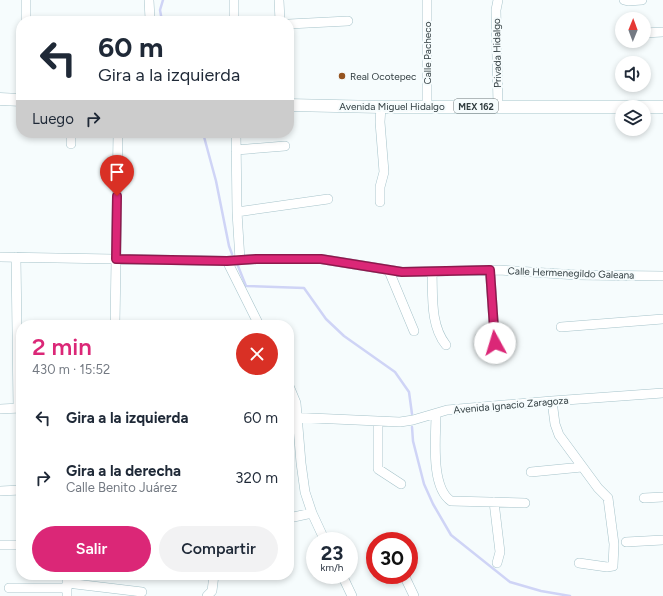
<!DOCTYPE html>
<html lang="es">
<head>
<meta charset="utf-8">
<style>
  body { margin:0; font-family:Figtree,sans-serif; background:#f2f2f3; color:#1f2937; height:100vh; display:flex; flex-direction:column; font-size:15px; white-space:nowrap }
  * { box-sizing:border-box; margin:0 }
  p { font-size:13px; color:#747a83 }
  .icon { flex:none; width:22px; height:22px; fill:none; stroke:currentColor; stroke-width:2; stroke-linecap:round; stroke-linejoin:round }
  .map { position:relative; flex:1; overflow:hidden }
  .sheet { position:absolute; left:16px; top:320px; width:278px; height:260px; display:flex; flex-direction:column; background:#fff; border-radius:16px; box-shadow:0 2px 6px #0003 }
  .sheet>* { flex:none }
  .guide { position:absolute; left:16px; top:16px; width:278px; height:122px; border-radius:16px; box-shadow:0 2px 6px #0003; background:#fff; color:#1f2937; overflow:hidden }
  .needle { width:26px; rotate:1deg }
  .tools { position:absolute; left:615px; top:12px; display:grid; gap:8px }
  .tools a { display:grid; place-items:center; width:36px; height:36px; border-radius:50%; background:#fff; box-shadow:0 2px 6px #0003; font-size:20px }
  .speed { position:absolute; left:306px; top:532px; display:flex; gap:8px; font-size:20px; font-weight:700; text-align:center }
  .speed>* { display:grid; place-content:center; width:52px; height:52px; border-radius:50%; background:#fff; box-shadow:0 2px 6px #0003; line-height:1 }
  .speed small { font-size:10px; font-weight:400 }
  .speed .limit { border:6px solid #d22; background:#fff; color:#111 }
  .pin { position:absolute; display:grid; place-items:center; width:34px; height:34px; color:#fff; margin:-41px -17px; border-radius:50% 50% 50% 0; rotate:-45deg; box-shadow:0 0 4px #0007 }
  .pin .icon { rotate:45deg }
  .me { position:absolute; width:44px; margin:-22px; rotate:354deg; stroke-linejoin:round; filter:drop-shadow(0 0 3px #0008) }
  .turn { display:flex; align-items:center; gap:14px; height:84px; padding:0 16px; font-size:18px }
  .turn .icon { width:52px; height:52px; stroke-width:2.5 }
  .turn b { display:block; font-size:28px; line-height:34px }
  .then { display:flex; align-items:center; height:38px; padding:0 16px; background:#0003; gap:8px; font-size:15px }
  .round { display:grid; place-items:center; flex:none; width:42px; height:42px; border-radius:21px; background:#f2f2f3 }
  .headline { display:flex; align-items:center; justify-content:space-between; height:68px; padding:0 16px }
  h1 { font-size:24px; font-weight:600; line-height:30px; color:#db2777 }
  .primary-button { display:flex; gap:8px; margin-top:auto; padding:8px 16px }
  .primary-button a { flex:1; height:46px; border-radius:24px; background:#db2777; color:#fff; font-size:16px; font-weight:600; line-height:46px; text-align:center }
  .primary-button a+a { background:#f2f2f3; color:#1f2937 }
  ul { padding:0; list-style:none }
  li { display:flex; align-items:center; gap:12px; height:60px; padding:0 16px }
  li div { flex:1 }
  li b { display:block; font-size:15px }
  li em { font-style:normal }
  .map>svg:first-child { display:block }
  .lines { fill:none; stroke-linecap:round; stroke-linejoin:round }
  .stream { stroke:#cfd4f6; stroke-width:2.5 }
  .minor-casing { stroke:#a6c3ca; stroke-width:10 }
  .major-casing { stroke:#a6c3ca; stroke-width:13 }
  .minor { stroke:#fff; stroke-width:9 }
  .major { stroke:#fff; stroke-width:12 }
  .route-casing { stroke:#8e194d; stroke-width:10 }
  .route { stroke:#db2777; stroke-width:7 }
  .poi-dot { fill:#955420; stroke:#f6fcfd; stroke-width:1.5 }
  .labels { text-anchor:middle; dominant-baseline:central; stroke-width:4; stroke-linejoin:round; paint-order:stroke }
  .shield { fill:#f6fcfd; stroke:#6c7679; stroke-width:1 }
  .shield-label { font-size:9px; font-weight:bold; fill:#313d40 }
  .street-label { font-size:10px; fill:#313d40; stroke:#f6fcfd }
  .poi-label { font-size:10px; fill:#313d40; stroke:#f6fcfd; text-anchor:start }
</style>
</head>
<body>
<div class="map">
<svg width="663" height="596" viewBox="0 0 663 596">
  <rect width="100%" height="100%" fill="#f6fcfd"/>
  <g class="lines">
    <path class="stream" d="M162,21L160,10L163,0
      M203,133L216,181L229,246L232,254
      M238,266L246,286L304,288L326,319L344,336L395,372L409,392L412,414
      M412,427L413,441L424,484L433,504L451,535L510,582L541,591L570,596"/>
    <defs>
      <path id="minor" d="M149,0L150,19
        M234,0V21
        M279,0L280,21
        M427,0V107
        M624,0L628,1L642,0
        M26,21V0
        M289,24L348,21
        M644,33L663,32
        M498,106L496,10L498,0
        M236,133L237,212L240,260
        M71,144V133
        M236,150L285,146
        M380,202V187L384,172L380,122L381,107
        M237,212L328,199
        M0,257L227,261L256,259H321L402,272L499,270L577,275L663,276
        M16,257L18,408
        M227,261L259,325
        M490,270L495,343
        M389,271L414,331
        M432,272C433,296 430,325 446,345
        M115,325L118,133
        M561,327L663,319
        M289,386L296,403L301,463L305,492L312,513L325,541
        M552,401L555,424L559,435L598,488L608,498L614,544L613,566L607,567L579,563
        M0,409L21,408
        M436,414C436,436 430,487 451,501L525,503
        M289,417L400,422L413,420L447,410L552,401L663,393
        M378,422V469L401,484
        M531,472L582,467
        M0,491L21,490
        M644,498L663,497
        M494,502L500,552L497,563
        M289,518L312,513
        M626,542L663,540
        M0,545H21
        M67,575V596
        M342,575L352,596
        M404,575L414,596
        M67,583L142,592
        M9,588H67
        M207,596L212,591L214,575"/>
      <path id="major" d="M0,99L21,100
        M289,105L381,107H663"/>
    </defs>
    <use href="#minor" class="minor-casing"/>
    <use href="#major" class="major-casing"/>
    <use href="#minor" class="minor"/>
    <use href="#major" class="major"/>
  </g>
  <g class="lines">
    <defs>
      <path id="route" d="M117,196L116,259L227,261L256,259H321L402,272L490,270L495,343"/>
    </defs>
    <use href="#route" class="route-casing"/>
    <use href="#route" class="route"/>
  </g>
  <circle class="poi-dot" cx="342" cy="76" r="4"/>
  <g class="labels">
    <rect class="shield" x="454" y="99" width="44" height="14" rx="3"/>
    <g class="shield-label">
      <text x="476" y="106">MEX 162</text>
    </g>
    <g class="street-label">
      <text transform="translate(427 53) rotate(-90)">Calle Pacheco</text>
      <text transform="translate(497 53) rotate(-91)">Privada Hidalgo</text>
      <text x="392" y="106">Avenida Miguel Hidalgo</text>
      <text transform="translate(571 273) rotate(2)">Calle Hermenegildo Galeana</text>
      <text transform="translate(511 405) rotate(-5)">Avenida Ignacio Zaragoza</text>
    </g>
    <g class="poi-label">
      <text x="350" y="76">Real Ocotepec</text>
    </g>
  </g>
</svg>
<div class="tools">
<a><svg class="needle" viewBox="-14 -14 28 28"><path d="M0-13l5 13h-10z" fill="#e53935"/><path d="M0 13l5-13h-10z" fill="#747a83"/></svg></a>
<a><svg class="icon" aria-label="sound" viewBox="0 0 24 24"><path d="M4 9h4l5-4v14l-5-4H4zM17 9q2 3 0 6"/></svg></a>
<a><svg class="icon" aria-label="layers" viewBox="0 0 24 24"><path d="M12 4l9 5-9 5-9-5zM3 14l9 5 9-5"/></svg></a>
</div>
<div class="speed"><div>23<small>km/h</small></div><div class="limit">30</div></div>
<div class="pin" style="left:117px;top:196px;background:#d93025"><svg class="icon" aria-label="arrive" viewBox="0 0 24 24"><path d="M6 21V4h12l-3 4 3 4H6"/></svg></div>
<svg class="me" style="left:495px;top:343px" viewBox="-20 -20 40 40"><circle r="19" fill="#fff"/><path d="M0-13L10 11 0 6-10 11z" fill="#db2777"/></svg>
<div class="guide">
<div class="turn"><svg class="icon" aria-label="left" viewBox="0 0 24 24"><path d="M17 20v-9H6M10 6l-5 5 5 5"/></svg><div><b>60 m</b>Gira a la izquierda</div></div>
<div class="then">Luego<svg class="icon" aria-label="right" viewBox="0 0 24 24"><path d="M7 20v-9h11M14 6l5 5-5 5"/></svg></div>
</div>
<section class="sheet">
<div class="headline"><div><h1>2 min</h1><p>430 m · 15:52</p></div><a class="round" style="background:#d93025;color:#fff"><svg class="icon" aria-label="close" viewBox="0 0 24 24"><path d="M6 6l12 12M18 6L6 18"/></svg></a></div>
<ul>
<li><svg class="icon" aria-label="left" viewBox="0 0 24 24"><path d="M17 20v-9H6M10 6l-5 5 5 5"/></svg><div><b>Gira a la izquierda</b></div><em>60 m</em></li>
<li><svg class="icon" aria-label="right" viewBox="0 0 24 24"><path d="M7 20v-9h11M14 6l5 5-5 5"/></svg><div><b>Gira a la derecha</b><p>Calle Benito Juárez</p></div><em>320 m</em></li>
</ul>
<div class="primary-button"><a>Salir</a><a>Compartir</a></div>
</section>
</div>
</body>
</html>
